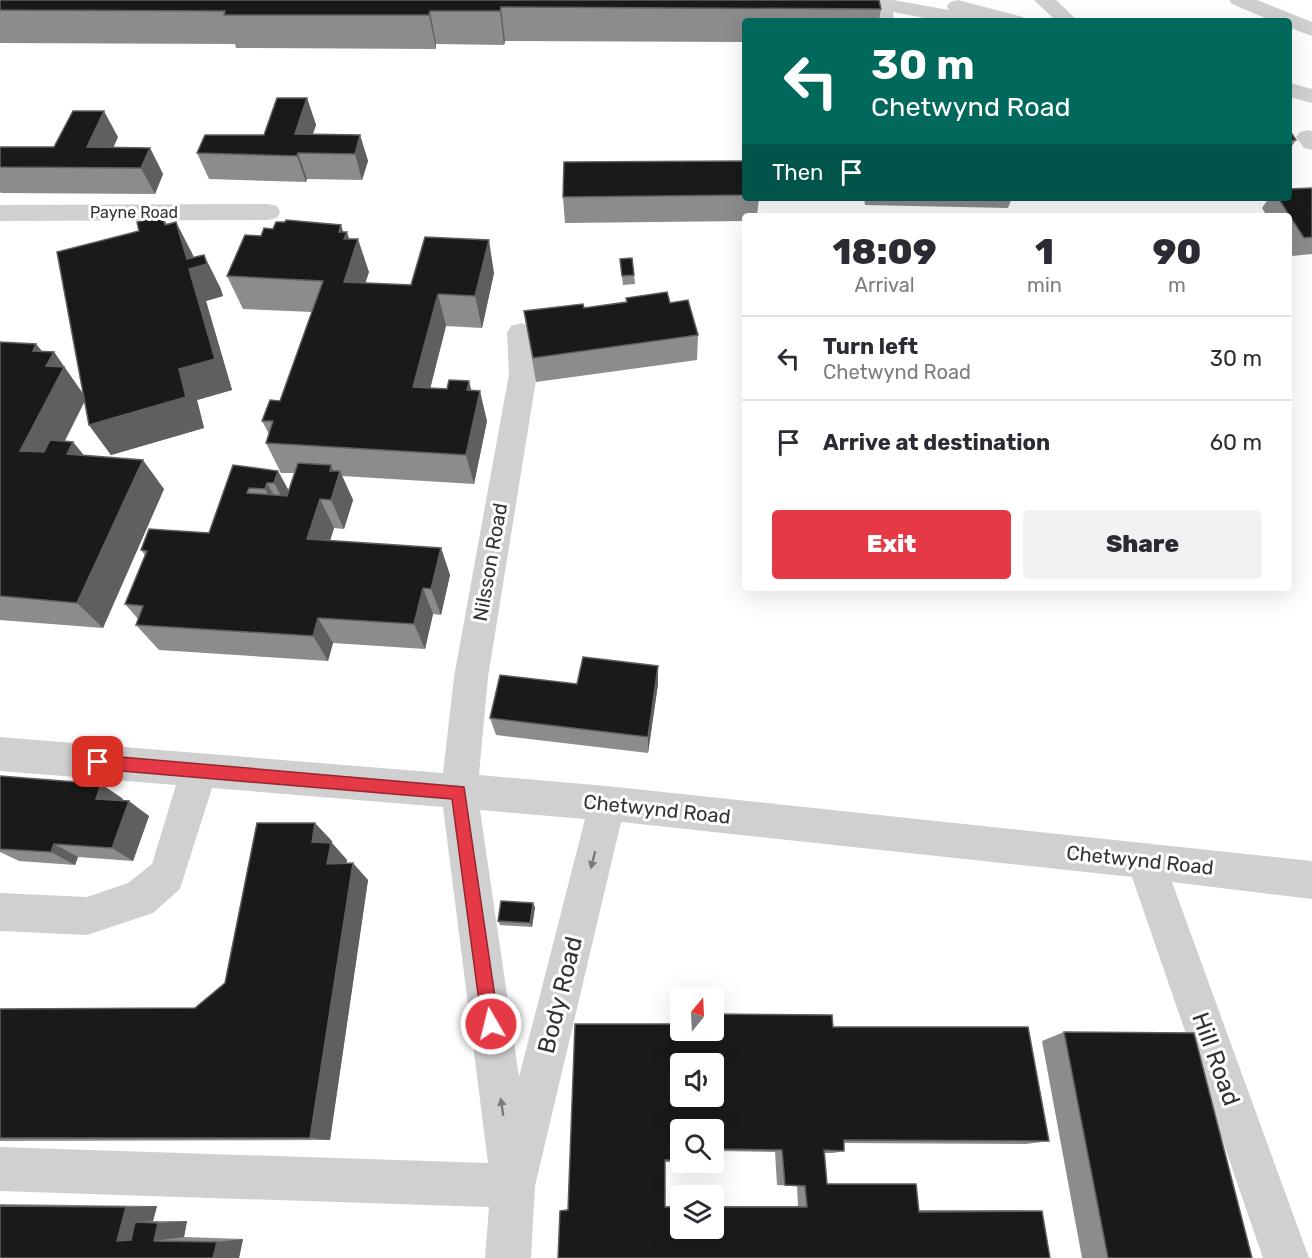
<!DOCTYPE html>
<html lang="en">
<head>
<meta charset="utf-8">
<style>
  body { margin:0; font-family:Rubik,sans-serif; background:#f2f2f3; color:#2b2b33; height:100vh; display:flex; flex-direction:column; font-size:22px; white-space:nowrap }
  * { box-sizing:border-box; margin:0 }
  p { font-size:20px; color:#7c7c81 }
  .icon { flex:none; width:33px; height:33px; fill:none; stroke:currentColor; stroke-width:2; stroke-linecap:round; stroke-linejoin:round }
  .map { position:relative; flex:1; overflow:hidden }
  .details { position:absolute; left:742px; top:213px; width:550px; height:378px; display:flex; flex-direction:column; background:#fff; border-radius:6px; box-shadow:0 6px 24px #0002 }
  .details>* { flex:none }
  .banner { position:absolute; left:742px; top:18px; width:550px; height:183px; border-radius:6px; box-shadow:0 6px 24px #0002; background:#00695c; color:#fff; overflow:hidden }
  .needle { width:39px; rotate:18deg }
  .tools { position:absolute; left:670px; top:987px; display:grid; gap:12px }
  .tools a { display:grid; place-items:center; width:54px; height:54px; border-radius:6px; background:#fff; box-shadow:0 6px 24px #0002; font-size:30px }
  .pin { position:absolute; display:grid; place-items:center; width:51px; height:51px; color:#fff; margin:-26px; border-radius:12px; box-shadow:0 3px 9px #0006 }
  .me { position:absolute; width:66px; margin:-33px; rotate:352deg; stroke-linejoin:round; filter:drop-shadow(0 0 4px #0008) }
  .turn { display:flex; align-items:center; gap:21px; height:126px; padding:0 30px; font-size:27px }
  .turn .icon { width:78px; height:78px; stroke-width:2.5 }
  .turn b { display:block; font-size:42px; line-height:51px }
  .then { display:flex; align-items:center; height:57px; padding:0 30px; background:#0003; gap:12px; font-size:22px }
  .eta { display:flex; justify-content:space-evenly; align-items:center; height:102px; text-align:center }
  .eta b { font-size:36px; font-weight:800; line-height:42px }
  .cta { display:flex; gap:12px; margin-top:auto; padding:12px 30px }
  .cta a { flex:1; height:69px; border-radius:6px; background:#e63946; color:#fff; font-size:24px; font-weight:800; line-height:69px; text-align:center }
  .cta a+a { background:#f2f2f3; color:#2b2b33 }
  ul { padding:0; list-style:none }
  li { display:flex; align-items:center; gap:18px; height:84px; padding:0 30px; border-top:2px solid #e1e1e2 }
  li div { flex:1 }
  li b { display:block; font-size:22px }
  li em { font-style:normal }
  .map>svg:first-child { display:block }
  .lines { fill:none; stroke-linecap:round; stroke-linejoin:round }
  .minor { fill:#d0d0d0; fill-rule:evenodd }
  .wall { fill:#8c8c8c; fill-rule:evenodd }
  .shaded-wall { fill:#5f5f5f }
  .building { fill:#1a1a1a; stroke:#5f5f5f; stroke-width:1.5; fill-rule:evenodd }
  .oneway { fill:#7a7a7a }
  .route { fill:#e63946; stroke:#96252e; stroke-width:1.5 }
  .labels { text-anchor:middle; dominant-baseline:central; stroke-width:6; stroke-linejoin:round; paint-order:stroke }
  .far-street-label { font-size:16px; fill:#333; stroke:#fff }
  .street-label { font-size:20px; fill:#333; stroke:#fff }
  .near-street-label { font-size:24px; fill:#333; stroke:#fff }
</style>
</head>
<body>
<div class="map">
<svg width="1312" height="1258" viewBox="0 0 1312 1258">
  <rect width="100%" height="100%" fill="#fff"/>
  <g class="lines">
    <path class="minor" d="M825,0H893L949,10L947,6L950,2L958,0L1023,17L1026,21H941L893,12L894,21H874L872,10L827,6L824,2Z
      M1034,0H1056L1078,21H1056Z
      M1229,0H1257L1312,22V36L1290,28V21H1272L1232,4Z
      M1290,83L1312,89V103L1290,97Z
      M1308,130L1312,131V150L1304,148L1296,137L1300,132Z
      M268,204L277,206L280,212L277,218L268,220L0,221V205Z
      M521,323L531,326L535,333L537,374L488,677L479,775L607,786L1312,861V899L1172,882L1309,1258H1263L1132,877L621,822L535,1186L531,1258H485L489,1207L0,1191V1147L488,1163L443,807L212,788L180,889L153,913L87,935L0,931V893L87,897L128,883L152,864L176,785L0,771V737L443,773L454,677L509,374L507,333L511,326ZM480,810L585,819L519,1077Z"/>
  </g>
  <path class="wall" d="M0,0L881,9L879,21H746V42L505,41L504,45L436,44V49L236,48L235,44L0,43Z
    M307,98L316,125L313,134L360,135L368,161L362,180L307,179L306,182L209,179L197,153L264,135Z
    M1290,131L1296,140L1290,149Z
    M118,137L113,148H150L163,174L155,194L1,193L0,192V147H54Z
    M746,161V198H759L757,216H746V221L565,223L563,197Z
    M1312,188V254L1292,256L1290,252V216H1267L1262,208L1269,198H1290Z
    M864,198H1012L1008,208L865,205Z
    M162,216L167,224L176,222L193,257L220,287L223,296L206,301L232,390L197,400L204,428L111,455L89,425L85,401L65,441L73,442L84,456L164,489L103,628L0,620V342L36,344L42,351L54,352L83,394L139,231Z
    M343,232L349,239L369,272L365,283L411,285L494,273L482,328L446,326L430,388L447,389L469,381L471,390L487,421L474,484L342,476L353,500L344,529L334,528L330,541L441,548L450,575L441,615L433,614L425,649L333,643L328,661L159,650L136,625L138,619L125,604L145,555L141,550L209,533L233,465L278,471L288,491L294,473H281L266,443L269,434L262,421L280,401L312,312L243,309L227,276L261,236Z
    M620,259L634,275L635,284L623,285Z
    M626,298L670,303L698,335L697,360L536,382L524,311L584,308L626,302Z
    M658,666V684L648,753L496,735L490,718L577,684Z
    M0,776L101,784L123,799L122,801L149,816L133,861L78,857L75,865L19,861L0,852Z
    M332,841V843L347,860L346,863L368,880L330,1140L0,1141V1009L195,1008L225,983Z
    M535,907L532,927L500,925L498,921Z
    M714,1014L832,1015L833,1027H1028L1049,1141L1026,1144L844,1143V1151L833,1153H825L827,1184H916L918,1210H1019L1042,1211L1050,1258H558L560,1211L568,1209L575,1024H681V1030H714ZM681,1064H714V1096H681ZM681,1130H714V1151L775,1152L777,1185L797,1186L798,1206H714V1228H681V1206H665V1162H681Z
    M1064,1032L1252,1258H1082L1042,1041Z
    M0,1204L157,1206L153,1221H187L184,1237L243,1239L239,1258H0Z"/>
  <path class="shaded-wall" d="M501,7L505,41L504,45L500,11Z
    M430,11L436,44V49L429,15Z
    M307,98L316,125L306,153L295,134Z
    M104,111L118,137L104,167L87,147Z
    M360,135L368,161L362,180L355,154Z
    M150,148L163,174L155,194L141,168Z
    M298,153L307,179L306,182L297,156Z
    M176,222L193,255L196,267L204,255L220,287L223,296L206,301L232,390L197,400L204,428L111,455L89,425L179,369L187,259Z
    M341,225L345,237L347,232L354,253L358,239L369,272L355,314L344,282L339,232Z
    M489,240L494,273L482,328L475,296Z
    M438,294L446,326L423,417L413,387Z
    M36,344L49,361L54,352L86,398L45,480L20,451L33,351Z
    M469,381L476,411L480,391L487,421L474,484L466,455L467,390Z
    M73,442L97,471L67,454Z
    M143,460L164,489L103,628L77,603Z
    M331,465L337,479L340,471L353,500L344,529L331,500L330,471Z
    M278,471L294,500L290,512L274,483Z
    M267,483L283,512L281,518L265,489Z
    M320,499L334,528L322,566L307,539Z
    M441,548L450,575L441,615L431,589Z
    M423,588L433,614L425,649L414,624Z
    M318,618L333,643L328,661L313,636Z
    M658,666V684L648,753V737Z
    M101,784L123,799L117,814L96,799Z
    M129,801L149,816L133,861L112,848Z
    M315,823L332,841V843L347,860L344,880L327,864L312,842Z
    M54,844L78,857L75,865L51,852Z
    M353,863L368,880L330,1140L310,1138Z
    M533,903L535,907L532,927L530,923Z
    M157,1206L153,1221L135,1222L149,1238L117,1241L126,1207Z
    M187,1221L184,1237L154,1241L158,1223Z
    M243,1239L239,1258H213L217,1242Z"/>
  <path class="building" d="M0,0H879L881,9L501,7L500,11H430L429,15H224L225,11L0,10Z
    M277,98H307L295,134L360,135L355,154L298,153L297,156L197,153L205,135H264Z
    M73,111H104L87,147L150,148L141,168L0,167V147H54Z
    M1290,131L1296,140H1290Z
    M746,161V195L563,197L564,162Z
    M1312,188V237L1304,238L1278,198H1290V189Z
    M162,216L165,225L176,222L187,259L204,255L207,264L189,269L215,359L179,369L186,397L89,425L57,252L139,231L137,222Z
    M286,220L341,225L339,232H347L344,239H358L344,282L411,285L425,237L489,240L475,296L438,294L413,387L447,389L449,380L469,381L467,390L480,391L466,455L266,443L273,421H262L270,400L280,401L323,281L227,276L245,235L261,236L264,228L273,229L276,222H285Z
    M632,258L634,275L622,276L620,259Z
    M667,292L670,303L688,300L698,335L533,358L524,311L583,304L584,308L627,302L626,298Z
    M0,342L36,344L33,351L54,352L46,366L64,367L20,451L44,452L50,440L73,442L67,454L143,460L77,603L0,596Z
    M298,463L331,465L330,471H340L331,500L320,499L307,539L441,548L431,589L423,588L414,624L318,618L313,636L136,625L143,606L125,604L147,551L141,550L149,529L209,533L233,465L278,471L274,483H267L265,489L249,488L247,493L287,496Z
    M583,657L658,666L648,737L490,718L500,675L577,684Z
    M0,776L101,784L96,799L129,801L112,848L54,844L51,852L0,849Z
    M257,823H315L312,842L331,843L327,864L353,863L310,1138H0V1009L195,1008L225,983Z
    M501,901L533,903L530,923L498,921Z
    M714,1014L832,1015L833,1027H1028L1049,1141L844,1140V1151L824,1150L827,1184H916L919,1212L1042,1211L1050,1258H558L560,1211L568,1210L575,1024H681V1030H714ZM681,1064H714V1096H681ZM681,1130H714V1149L782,1150L785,1185L805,1186L807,1207H714V1228H681V1207H665V1160H681Z
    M1064,1032L1194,1033L1252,1258H1108Z
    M0,1206L126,1207L117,1241L131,1240L135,1222L158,1223L154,1241L217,1242L213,1258H0Z"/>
  <defs><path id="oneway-solid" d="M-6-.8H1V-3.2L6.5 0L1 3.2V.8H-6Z" transform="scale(1.5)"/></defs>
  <g class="oneway">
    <use href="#oneway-solid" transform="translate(593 860) rotate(104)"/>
    <use href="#oneway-solid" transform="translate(502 1107) rotate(-98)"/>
  </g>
  <path class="route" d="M98,755L464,787L499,1024L497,1030L491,1032L485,1030L482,1024L452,799L98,769L93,767L90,762L93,757Z"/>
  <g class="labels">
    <g class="far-street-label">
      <text x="134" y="212">Payne Road</text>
    </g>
    <g class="street-label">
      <text transform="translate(490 562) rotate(-80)">Nilsson Road</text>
      <text transform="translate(657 809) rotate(6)">Chetwynd Road</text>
      <text transform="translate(1140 860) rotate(6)">Chetwynd Road</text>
    </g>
    <g class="near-street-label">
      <text transform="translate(560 995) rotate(-76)">Body Road</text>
      <text transform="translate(1216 1059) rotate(70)">Hill Road</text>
    </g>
  </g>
</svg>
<div class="tools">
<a><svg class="needle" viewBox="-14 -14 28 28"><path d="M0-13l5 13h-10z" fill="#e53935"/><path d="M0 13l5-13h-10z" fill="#7c7c81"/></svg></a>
<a><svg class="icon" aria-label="sound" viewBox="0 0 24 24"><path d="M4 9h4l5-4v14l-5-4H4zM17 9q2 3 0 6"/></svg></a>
<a><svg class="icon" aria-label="search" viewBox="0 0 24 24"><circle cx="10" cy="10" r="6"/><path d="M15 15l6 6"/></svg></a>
<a><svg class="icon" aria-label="layers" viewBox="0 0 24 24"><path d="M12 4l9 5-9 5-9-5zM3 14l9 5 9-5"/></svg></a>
</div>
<div class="pin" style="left:98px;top:762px;background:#d93025"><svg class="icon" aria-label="arrive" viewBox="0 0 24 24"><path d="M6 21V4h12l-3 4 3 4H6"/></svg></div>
<svg class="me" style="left:491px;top:1024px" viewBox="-20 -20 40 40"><circle r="17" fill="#e63946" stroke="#fff" stroke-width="3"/><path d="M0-11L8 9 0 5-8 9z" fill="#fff"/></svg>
<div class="banner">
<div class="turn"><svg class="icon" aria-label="left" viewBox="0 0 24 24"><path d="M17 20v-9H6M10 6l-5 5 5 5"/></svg><div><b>30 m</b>Chetwynd Road</div></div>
<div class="then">Then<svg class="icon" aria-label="arrive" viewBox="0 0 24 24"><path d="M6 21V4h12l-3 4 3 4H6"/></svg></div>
</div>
<section class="details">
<div class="eta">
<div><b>18:09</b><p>Arrival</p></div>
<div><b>1</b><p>min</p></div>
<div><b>90</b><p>m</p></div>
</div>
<ul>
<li><svg class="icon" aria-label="left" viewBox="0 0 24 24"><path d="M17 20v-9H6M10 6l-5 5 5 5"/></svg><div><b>Turn left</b><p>Chetwynd Road</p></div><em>30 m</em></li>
<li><svg class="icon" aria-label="arrive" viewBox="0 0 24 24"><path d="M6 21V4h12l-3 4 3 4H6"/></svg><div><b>Arrive at destination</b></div><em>60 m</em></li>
</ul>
<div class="cta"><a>Exit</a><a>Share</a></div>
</section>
</div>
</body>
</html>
